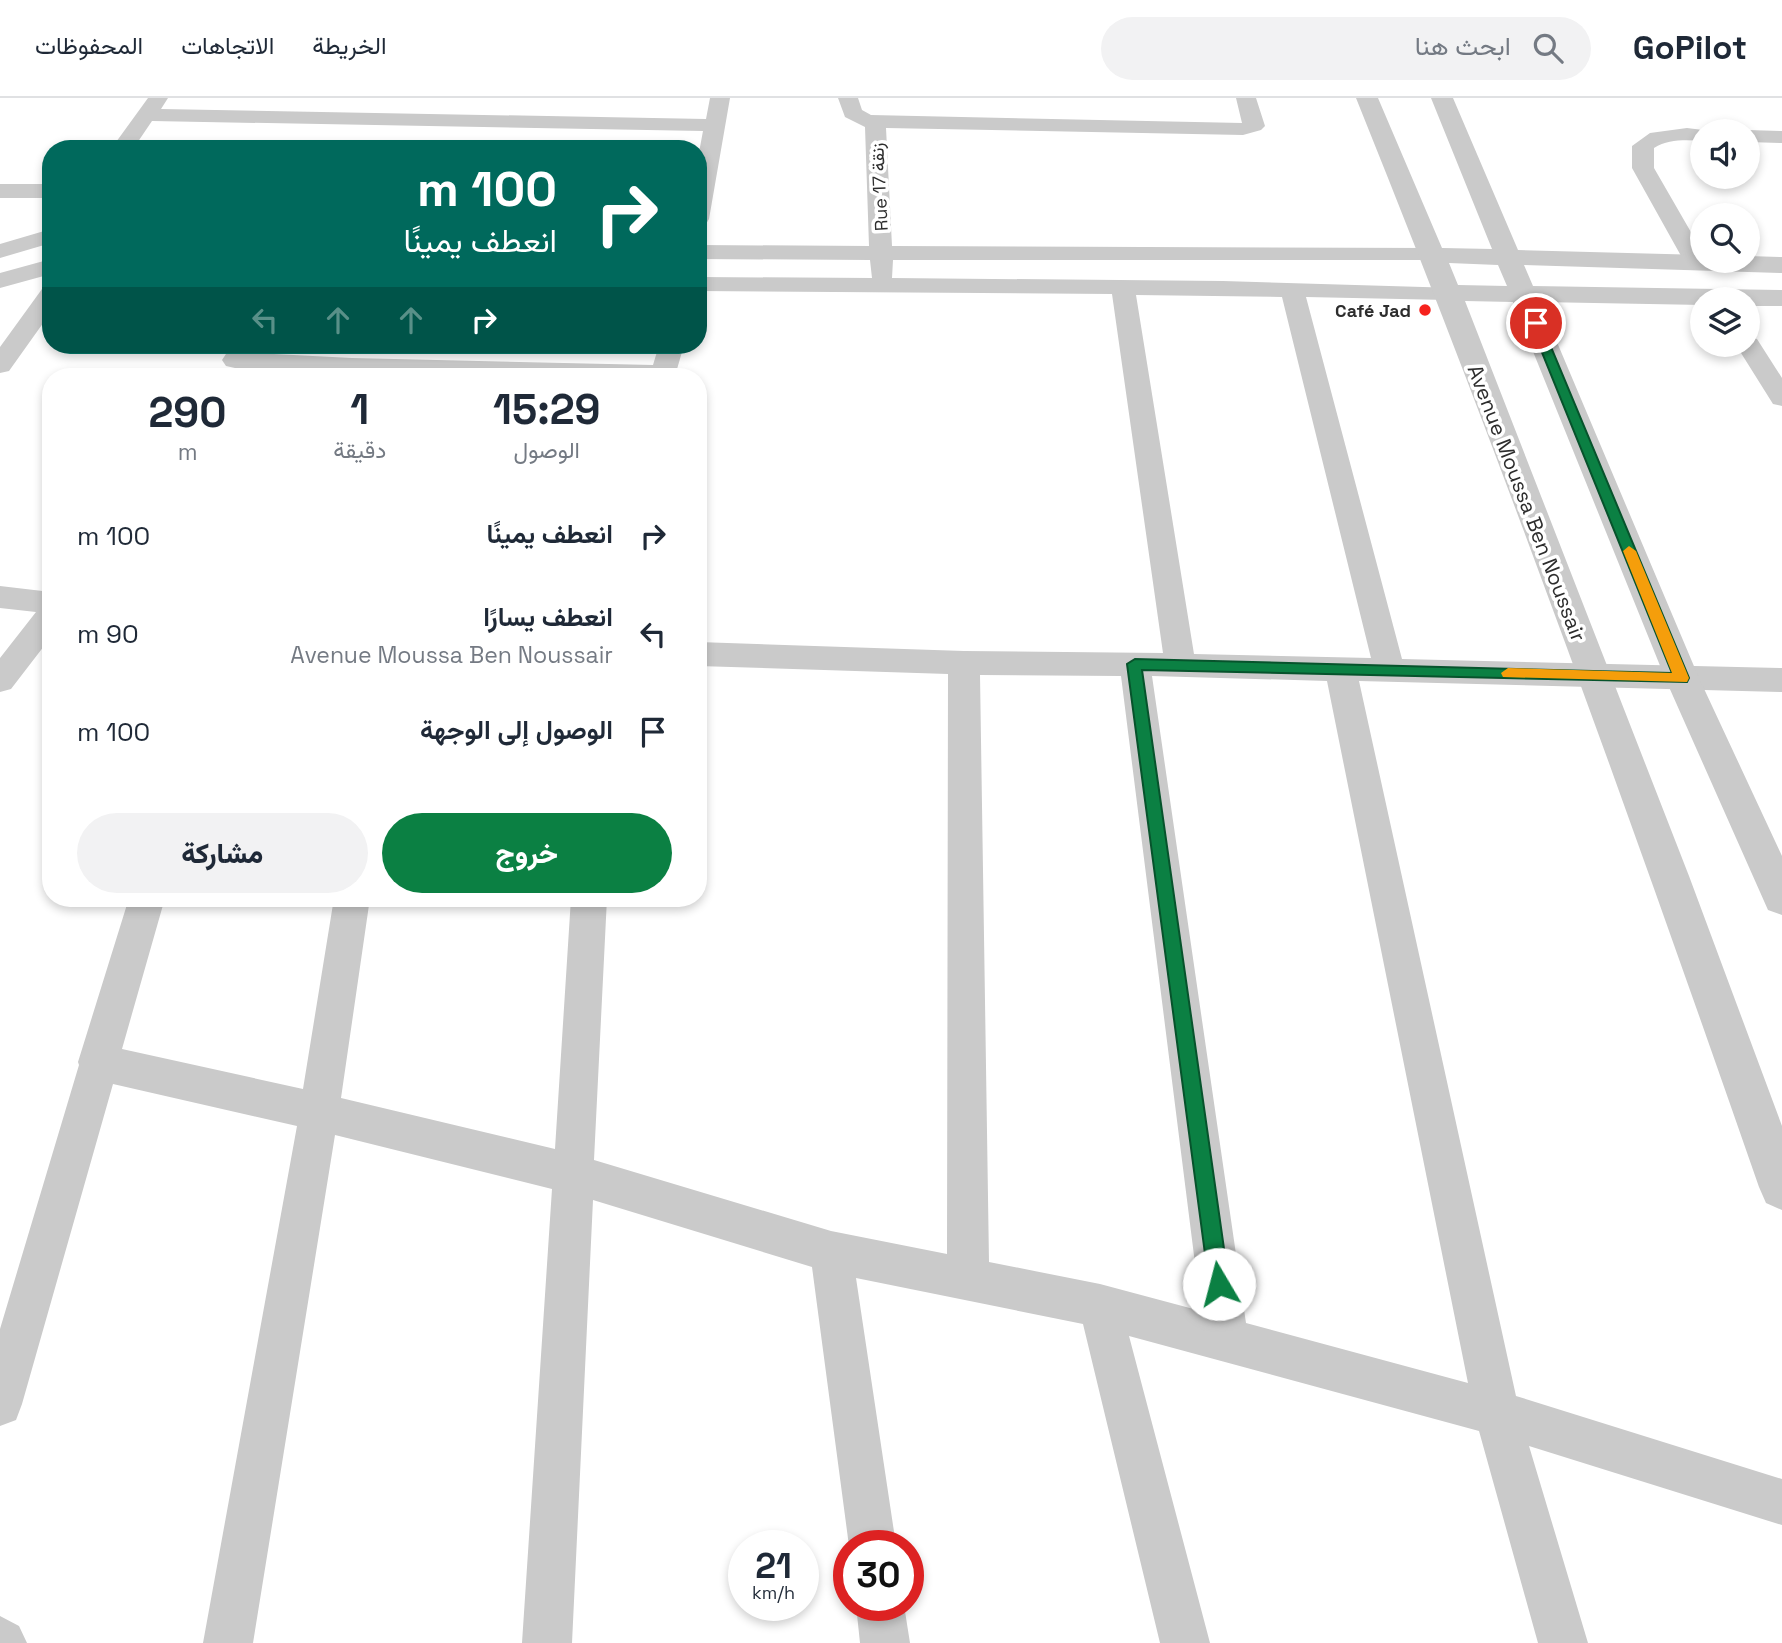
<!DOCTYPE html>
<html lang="ar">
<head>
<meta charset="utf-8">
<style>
  body { margin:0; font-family:"Space Grotesk",Vazirmatn,sans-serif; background:#f2f2f3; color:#1f2937; direction:rtl; height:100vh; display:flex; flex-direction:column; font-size:26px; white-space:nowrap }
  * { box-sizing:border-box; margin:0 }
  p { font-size:23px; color:#747a83 }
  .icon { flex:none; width:38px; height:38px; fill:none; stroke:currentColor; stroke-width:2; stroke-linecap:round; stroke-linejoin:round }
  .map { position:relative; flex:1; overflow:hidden; direction:ltr }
  .side { position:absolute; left:42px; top:270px; width:665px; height:539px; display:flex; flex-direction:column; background:#fff; border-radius:28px; box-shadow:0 4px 10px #0003; direction:rtl }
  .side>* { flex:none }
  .guide { position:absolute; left:42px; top:42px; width:665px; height:214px; border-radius:28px; box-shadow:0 4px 10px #0003; direction:rtl; background:#00695c; color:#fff; overflow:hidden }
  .fabs { position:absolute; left:1690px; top:21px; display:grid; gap:14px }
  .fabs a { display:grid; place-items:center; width:70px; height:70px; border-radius:50%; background:#fff; box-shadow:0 4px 10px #0003; font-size:35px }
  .speed { position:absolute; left:728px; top:1432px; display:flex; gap:14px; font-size:35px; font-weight:700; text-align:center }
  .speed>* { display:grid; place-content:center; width:91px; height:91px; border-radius:50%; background:#fff; box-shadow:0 4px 10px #0003; line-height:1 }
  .speed small { font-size:18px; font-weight:400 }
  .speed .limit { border:10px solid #d22; background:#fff; color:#111 }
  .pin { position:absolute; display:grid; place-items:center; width:60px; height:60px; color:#fff; margin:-30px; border:4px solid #fff; border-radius:50%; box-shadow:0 2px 7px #0007 }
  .me { position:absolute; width:77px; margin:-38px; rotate:352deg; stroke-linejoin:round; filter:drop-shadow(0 0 5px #0008) }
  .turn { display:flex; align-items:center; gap:24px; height:147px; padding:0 35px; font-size:32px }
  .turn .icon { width:91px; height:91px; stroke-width:2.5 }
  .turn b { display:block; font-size:49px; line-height:60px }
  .lanes { display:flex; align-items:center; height:66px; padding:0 35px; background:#0003; justify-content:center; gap:35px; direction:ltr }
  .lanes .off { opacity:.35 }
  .eta { display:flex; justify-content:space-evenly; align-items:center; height:119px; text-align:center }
  .eta b { font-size:42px; font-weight:800; line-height:49px }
  .button { display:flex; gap:14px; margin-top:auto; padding:14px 35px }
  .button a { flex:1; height:80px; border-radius:42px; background:#0b8043; color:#fff; font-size:28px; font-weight:800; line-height:80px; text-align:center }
  .button a+a { background:#f2f2f3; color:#1f2937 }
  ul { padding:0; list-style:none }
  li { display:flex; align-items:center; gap:21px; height:98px; padding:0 35px }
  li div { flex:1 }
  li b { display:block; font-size:26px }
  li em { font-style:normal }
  header { display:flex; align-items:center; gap:42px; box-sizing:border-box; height:98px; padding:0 35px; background:#fff; border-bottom:2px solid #e0e1e3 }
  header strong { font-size:33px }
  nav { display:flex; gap:38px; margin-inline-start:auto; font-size:24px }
  .search { width:490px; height:63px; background:#f2f2f3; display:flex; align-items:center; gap:18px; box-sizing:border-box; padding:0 24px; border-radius:38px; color:#747a83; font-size:26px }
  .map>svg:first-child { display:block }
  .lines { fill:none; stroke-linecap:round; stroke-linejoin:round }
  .minor { fill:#cacaca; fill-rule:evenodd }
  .tertiary { fill:#cacaca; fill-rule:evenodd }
  .route { fill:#0b8043; stroke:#07532c; stroke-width:2 }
  .slow { fill:#f59e0b }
  .poi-dot { fill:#f6221d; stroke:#fff; stroke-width:2.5 }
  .labels { text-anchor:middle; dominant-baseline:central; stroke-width:7; stroke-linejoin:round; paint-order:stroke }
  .far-street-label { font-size:18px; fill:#2d2d2d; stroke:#fff }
  .far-poi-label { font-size:18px; font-weight:bold; fill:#2d2d2d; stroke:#fff; text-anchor:end }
  .street-label { font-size:21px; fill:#2d2d2d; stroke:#fff }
</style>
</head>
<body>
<header>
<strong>GoPilot</strong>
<div class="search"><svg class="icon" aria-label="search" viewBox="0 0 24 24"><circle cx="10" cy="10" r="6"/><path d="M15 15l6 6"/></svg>ابحث هنا</div>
<nav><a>الخريطة</a><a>الاتجاهات</a><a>المحفوظات</a></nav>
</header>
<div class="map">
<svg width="1782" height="1545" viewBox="0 0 1782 1545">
  <rect width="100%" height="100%" fill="#fff"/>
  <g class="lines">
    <path class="minor" d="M148,0H168L161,11L706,21L710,0H730L709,121L706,126L698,128V60L703,33L152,23L133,51H111Z
      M838,0H858L862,12L871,17L1242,25L1236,0H1256L1265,28L1261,32L1243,37L886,30L892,148L1432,150L1440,152L1444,157L1440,162H893L892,180L1223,183L1457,190L1460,195L1457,200L1448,202L1306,199L1402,561L1782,570V594L1359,583L1516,1298L1782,1381V1427L1529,1348L1588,1545H1538L1479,1333L1129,1238L1210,1545H1160L1083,1226L856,1180L896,1447L849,1448L812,1169L593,1102L572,1545H522L552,1091L335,1037L253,1545H203L297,1028L113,986L22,1306L16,1322L0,1328V1231L79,967L78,964L129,800H165L122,951L303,991L334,800H370L341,1000L555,1051L571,800H607L594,1062L831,1133L947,1156L948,576L698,568V544L964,553L1163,555L1112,196L698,193V179L872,180L870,162L698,161V147L869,148L865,29L845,19ZM1136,197L1282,199L1371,560L1194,556ZM980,577L1121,578L1201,1213L1100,1186L989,1164ZM1152,578L1327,583L1468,1285L1246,1225Z
      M1687,30L1711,33H1703V43C1685,42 1669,41 1654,50V70L1703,155V163L1709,165L1705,170H1689L1685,165L1632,70V48L1650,35Z
      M1748,32L1782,33V45L1748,44V33H1741Z
      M0,86H51V100H0Z
      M51,131V145L0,160V146Z
      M51,161V176L0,190V175Z
      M51,189V214L9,273L0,275V249L42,191Z
      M1748,238L1757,241L1782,280V308L1773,306L1736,247H1748Z
      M659,247H684L675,278H451L235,270L226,268L222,262L226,256L235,254L352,260L653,267Z
      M0,488L51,494V539L11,591L0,594V560L36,514L0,510Z
      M856,1507H904L910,1545H860Z
      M0,1518L19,1528L27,1545H0Z"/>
    <path class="tertiary" d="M1356,0H1378L1442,150L1492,151L1431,0H1453L1518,152L1703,157V163H1748V158L1782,159V175L1524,167L1533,188L1782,192V208H1748V201H1703V207L1540,204L1699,580L1782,758V817L1768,812L1665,580L1513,204L1465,203L1689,778L1782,1028V1112L1766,1105L1759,1089C1632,724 1501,359 1356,0ZM1449,165L1498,167L1507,188L1458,187Z"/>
  </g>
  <path class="route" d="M1536,221L1541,225L1689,580L1687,584L1142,572L1229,1186L1226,1193L1219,1196L1212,1193L1209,1186L1127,566L1135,561L1672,575L1530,225Z"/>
  <path class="slow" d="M1629,448L1636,453L1689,580L1687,584L1503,579L1501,575L1508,570L1672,575L1623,453Z"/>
  <circle class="poi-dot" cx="1425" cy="212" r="7"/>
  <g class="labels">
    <g class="far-street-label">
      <text transform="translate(879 89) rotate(-93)">Rue 17 زنقة</text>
    </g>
    <g class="far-poi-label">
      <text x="1411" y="212">Café Jad</text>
    </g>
    <g class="street-label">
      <text transform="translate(1527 405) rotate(69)">Avenue Moussa Ben Noussair</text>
    </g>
  </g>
</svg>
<div class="fabs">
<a><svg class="icon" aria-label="sound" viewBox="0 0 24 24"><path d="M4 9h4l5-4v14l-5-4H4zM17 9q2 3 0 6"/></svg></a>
<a><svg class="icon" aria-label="search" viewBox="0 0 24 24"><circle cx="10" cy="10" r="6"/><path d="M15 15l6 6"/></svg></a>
<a><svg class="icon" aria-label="layers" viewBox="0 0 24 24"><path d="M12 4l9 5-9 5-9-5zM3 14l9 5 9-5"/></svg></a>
</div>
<div class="speed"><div>21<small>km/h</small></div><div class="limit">30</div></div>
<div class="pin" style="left:1536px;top:225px;background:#d93025"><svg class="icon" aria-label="arrive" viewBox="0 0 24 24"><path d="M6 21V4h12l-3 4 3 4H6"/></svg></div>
<svg class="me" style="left:1219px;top:1186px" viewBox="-20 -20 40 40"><circle r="19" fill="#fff"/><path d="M0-13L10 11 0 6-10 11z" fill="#0b8043"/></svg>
<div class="guide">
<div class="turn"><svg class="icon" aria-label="right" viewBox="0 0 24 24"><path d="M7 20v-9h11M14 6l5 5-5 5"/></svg><div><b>100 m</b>انعطف يمينًا</div></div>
<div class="lanes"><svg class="icon off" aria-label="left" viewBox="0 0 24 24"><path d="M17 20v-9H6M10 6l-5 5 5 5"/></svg><svg class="icon off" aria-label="ahead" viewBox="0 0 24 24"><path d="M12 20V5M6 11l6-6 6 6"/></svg><svg class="icon off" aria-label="ahead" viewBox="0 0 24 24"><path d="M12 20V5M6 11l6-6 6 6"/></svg><svg class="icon" aria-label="right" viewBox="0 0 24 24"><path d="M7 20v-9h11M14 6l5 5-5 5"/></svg></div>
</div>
<section class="side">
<div class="eta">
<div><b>15:29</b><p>الوصول</p></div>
<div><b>1</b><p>دقيقة</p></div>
<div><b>290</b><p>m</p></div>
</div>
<ul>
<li><svg class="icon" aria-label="right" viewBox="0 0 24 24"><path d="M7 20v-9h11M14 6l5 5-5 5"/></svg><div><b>انعطف يمينًا</b></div><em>100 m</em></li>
<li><svg class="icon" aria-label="left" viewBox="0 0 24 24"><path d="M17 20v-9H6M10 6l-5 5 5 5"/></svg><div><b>انعطف يسارًا</b><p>Avenue Moussa Ben Noussair</p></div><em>90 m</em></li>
<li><svg class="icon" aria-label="arrive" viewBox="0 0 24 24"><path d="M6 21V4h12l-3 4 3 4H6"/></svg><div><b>الوصول إلى الوجهة</b></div><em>100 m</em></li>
</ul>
<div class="button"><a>خروج</a><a>مشاركة</a></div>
</section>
</div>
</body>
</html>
